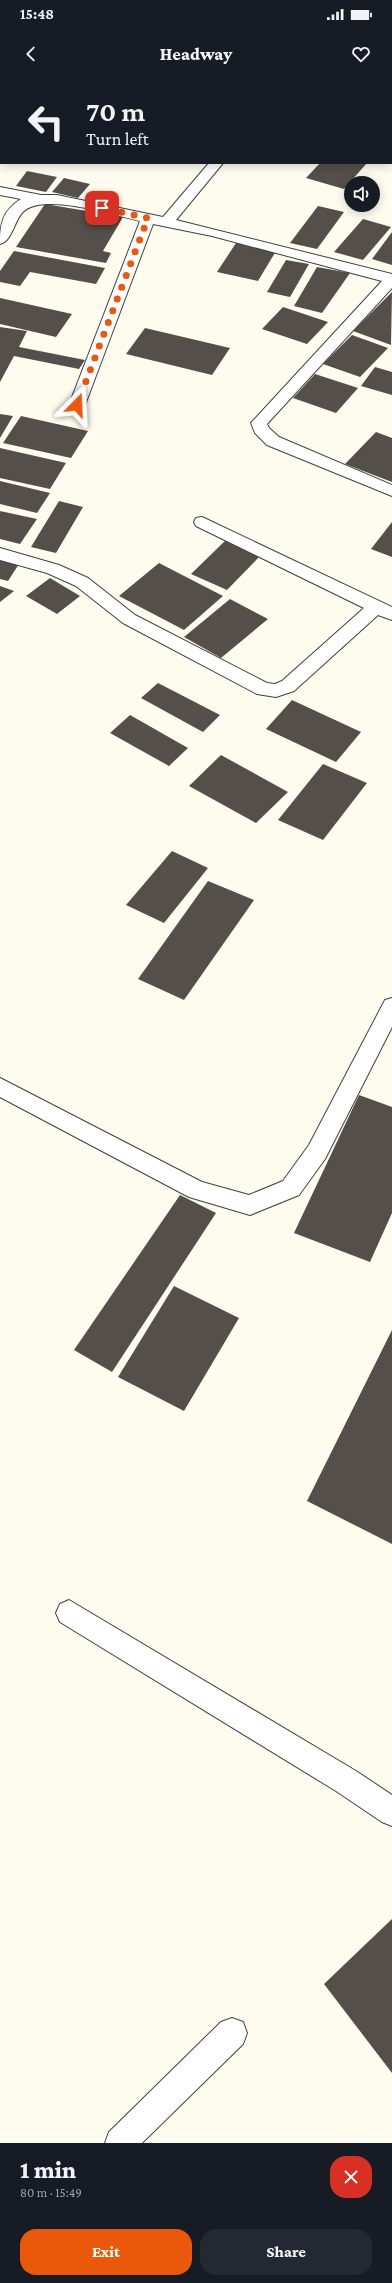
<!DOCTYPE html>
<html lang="en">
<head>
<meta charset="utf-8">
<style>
  body { margin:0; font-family:"Crimson Pro",serif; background:#242831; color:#f1f3f6; height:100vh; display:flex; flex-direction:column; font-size:15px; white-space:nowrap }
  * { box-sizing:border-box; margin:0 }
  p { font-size:13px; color:#9ea1a6 }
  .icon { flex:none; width:22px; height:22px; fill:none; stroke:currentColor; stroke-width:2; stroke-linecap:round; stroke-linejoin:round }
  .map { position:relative; height:2063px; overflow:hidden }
  .drawer { display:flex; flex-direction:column; background:#171b24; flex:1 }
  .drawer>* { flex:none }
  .guide { position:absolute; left:0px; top:0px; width:392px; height:84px; box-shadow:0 2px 10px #0003; background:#171b24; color:#f1f3f6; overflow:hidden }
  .tools { position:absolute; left:344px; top:96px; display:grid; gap:8px }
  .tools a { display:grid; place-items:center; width:36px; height:36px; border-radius:50%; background:#171b24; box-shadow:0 2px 10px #0003; font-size:20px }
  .pin { position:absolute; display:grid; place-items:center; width:34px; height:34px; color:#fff; margin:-17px; border-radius:8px; box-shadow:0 2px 6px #0006 }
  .me { position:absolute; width:44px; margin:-22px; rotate:21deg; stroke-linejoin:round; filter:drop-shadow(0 0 3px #0008) }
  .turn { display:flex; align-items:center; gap:14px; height:84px; padding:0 20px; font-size:18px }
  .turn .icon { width:52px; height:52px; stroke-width:2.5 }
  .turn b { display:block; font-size:28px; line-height:34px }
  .round { display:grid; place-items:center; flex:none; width:42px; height:42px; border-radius:16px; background:#242831 }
  .overview { display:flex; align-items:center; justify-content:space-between; height:68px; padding:0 20px }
  h1 { font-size:24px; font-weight:800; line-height:30px }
  .primary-button { display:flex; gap:8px; margin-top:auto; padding:8px 20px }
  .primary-button a { flex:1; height:46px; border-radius:16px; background:#ea580c; color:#fff; font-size:16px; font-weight:800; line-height:46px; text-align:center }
  .primary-button a+a { background:#242831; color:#f1f3f6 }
  .status { display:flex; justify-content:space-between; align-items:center; height:28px; padding:0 20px; background:#171b24; direction:ltr }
  .status svg { height:11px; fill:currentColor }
  header { display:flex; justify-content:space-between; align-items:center; height:52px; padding:0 20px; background:#171b24; font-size:18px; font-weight:800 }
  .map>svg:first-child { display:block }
  .building { fill:#544f4a }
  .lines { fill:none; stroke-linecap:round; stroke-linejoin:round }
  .street-casing { stroke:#404040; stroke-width:2 }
  .street { fill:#fff; fill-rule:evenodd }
  .route { stroke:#ea580c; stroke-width:7; stroke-dasharray:0 12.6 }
</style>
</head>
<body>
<div class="status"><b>15:48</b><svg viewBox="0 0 49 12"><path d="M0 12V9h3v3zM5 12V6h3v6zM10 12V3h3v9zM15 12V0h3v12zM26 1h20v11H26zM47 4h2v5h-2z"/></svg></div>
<header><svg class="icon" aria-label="back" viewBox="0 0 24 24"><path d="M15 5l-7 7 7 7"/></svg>Headway<svg class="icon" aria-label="heart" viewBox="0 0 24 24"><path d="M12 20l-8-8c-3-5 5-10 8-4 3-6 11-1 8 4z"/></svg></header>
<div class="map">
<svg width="392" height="2063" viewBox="0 0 392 2063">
  <rect width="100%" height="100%" fill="#fdfcee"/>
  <path class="building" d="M320,83H367L344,109L306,98Z
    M27,91L57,97L46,112L16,106Z
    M64,98L90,104L78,118L52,112Z
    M45,124L123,137L103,171L111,173L106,183L16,167Z
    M318,126L344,132L317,169L290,163Z
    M363,139L391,147L363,180L334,172Z
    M392,152V185L372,179Z
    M236,163L276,171L258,201L217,192Z
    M14,171L105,188L96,204L30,192L20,206L0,202V191Z
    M286,180L309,184L290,217L267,212Z
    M317,187L350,193L322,233L294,226Z
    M392,212L391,265L353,251Z
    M0,218L72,234L56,257L0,244Z
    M283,227L328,242L307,264L262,249Z
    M0,247L27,251L19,267L85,280L79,289L14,276L0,302Z
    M145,248L230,268L212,295L126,274Z
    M352,255L388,268L360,297L323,284Z
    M375,287L392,292V315L361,306Z
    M315,294L358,308L336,333L293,318Z
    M0,334L13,336L0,358Z
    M21,336L88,351L71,378L3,363Z
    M376,352L392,358V402L345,384Z
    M0,368L66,383L50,409L0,398Z
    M0,401L50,413L37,433L0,424Z
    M59,421L83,427L56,473L31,467Z
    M0,431L37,439L20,464L0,459Z
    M392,442V477L371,469Z
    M227,459L262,474L227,510L191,494Z
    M0,479L19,484L8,501L0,499Z
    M159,483L223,516L184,550L119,516Z
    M50,498L80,516L57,534L26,516Z
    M0,506L14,511L0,522Z
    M230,519L268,539L221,578L184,557Z
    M158,603L220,635L203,652L141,618Z
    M292,620L361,652L336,682L266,649Z
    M130,635L188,668L169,686L110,653Z
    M221,675L288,712L256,743L189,706Z
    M323,684L367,703L323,760L278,740Z
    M172,771L208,788L164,843L126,825Z
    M208,801L254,820L184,920L138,899Z
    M359,1015L392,1027V1133L370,1182L294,1153Z
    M180,1115L216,1133L112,1292L74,1270Z
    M174,1206L239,1238L184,1331L118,1297Z
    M392,1250V1464L307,1421Z
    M392,1839V1993L324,1904Z"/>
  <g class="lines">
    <defs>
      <path id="street" d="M57,0H71V1H57Z
        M251,0H268L269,1H252Z
        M391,26H392V35H391Z
        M0,57H1V65H0Z
        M209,83H223L176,140L392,194V208L267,344L269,348L279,357L392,405V416L267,365L255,353L251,343L382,201L212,156L153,144L85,325L83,328H71L69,325L140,141C114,135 40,111 22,133C14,142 12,161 0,164C0,144 2,131 21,119L0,115V107L41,115H57L163,137Z
        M202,437L392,527V540L378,535L294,611L276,617L257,614L123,543L76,506L47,493L0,480V468L59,485L88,498L135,535L267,603L275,604L282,601L364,528L196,446L194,442L196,438Z
        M392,918V947L325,1079L299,1115L250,1135L189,1117L0,1017V998L202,1102L249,1115L283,1101L309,1065L385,920Z
        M69,1520L356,1691L392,1715V1746L382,1742L336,1711L60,1542L56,1533L60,1524Z
        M232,1938L243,1942L247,1953L243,1964L142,2063H105L109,2052L221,1942Z"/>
    </defs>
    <use href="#street" class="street-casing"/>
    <use href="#street" class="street"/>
  </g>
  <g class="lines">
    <path class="route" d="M77,325L148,138L102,128"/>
  </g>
</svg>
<div class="tools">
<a><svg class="icon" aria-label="sound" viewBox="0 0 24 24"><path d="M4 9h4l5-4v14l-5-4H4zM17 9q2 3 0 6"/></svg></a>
</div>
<div class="pin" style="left:102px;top:128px;background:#d93025"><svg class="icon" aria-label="arrive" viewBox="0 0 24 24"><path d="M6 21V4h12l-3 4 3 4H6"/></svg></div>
<svg class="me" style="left:77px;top:325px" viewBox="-20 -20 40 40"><path d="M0-17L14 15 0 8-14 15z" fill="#ea580c" stroke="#fff" stroke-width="4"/></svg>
<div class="guide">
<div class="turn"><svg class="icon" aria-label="left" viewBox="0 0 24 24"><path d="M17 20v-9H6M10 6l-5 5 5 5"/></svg><div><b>70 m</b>Turn left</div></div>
</div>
</div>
<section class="drawer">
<div class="overview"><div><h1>1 min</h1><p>80 m · 15:49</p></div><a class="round" style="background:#d93025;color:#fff"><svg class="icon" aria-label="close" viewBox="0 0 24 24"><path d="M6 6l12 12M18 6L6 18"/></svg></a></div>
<div class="primary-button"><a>Exit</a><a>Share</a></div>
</section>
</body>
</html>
